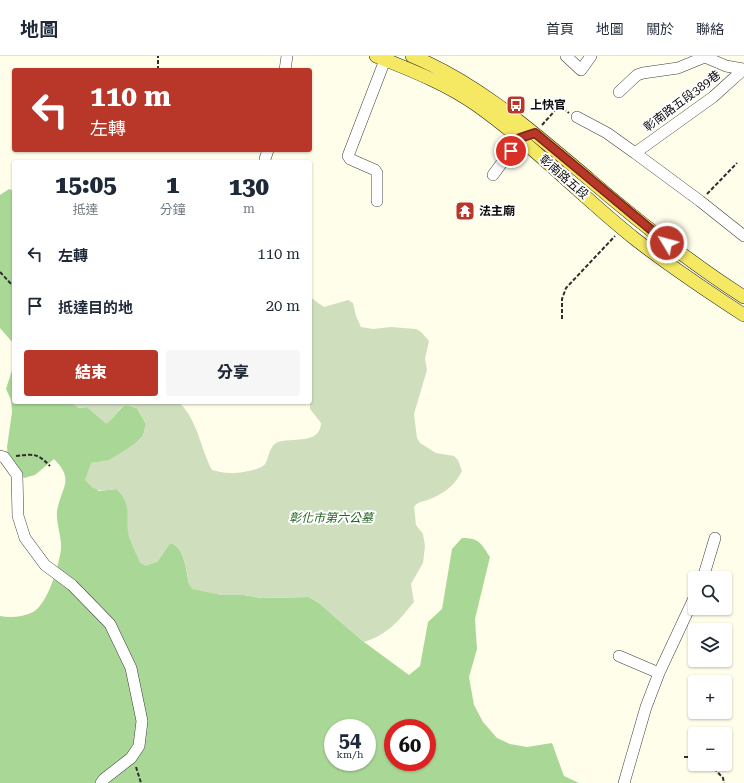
<!DOCTYPE html>
<html lang="zh-TW">
<head>
<meta charset="utf-8">
<style>
  body { margin:0; font-family:"Roboto Serif","Noto Sans TC",serif; background:#f6f6f7; color:#1f2937; height:100vh; display:flex; flex-direction:column; font-size:15px; white-space:nowrap }
  * { box-sizing:border-box; margin:0 }
  p { font-size:13px; color:#747a83 }
  .icon { flex:none; width:22px; height:22px; fill:none; stroke:currentColor; stroke-width:2; stroke-linecap:round; stroke-linejoin:round }
  .map { position:relative; flex:1; overflow:hidden }
  .sheet { position:absolute; left:12px; top:104px; width:300px; height:244px; display:flex; flex-direction:column; background:#fff; border-radius:4px; box-shadow:0 1px 3px #0004 }
  .sheet>* { flex:none }
  .hud { position:absolute; left:12px; top:12px; width:300px; height:84px; border-radius:4px; box-shadow:0 1px 3px #0004; background:#b83728; color:#fff; overflow:hidden }
  .buttons { position:absolute; left:688px; top:515px; display:grid; gap:8px }
  .buttons a { display:grid; place-items:center; width:44px; height:44px; border-radius:4px; background:#fff; box-shadow:0 1px 3px #0004; font-size:20px }
  .speed { position:absolute; left:324px; top:663px; display:flex; gap:8px; font-size:20px; font-weight:700; text-align:center }
  .speed>* { display:grid; place-content:center; width:52px; height:52px; border-radius:50%; background:#fff; box-shadow:0 1px 3px #0004; line-height:1 }
  .speed small { font-size:10px; font-weight:400 }
  .speed .limit { border:6px solid #d22; background:#fff; color:#111 }
  .pin { position:absolute; display:grid; place-items:center; width:34px; height:34px; color:#fff; margin:-17px; border:2px solid #fff; border-radius:50%; box-shadow:0 1px 4px #0007 }
  .me { position:absolute; width:44px; margin:-22px; rotate:307deg; stroke-linejoin:round; filter:drop-shadow(0 0 3px #0008) }
  .turn { display:flex; align-items:center; gap:14px; height:84px; padding:0 12px; font-size:18px }
  .turn .icon { width:52px; height:52px; stroke-width:2.5 }
  .turn b { display:block; font-size:28px; line-height:34px }
  .eta { display:flex; justify-content:space-evenly; align-items:center; height:68px; text-align:center }
  .eta b { font-size:24px; font-weight:800; line-height:28px }
  .primary-button { display:flex; gap:8px; margin-top:auto; padding:8px 12px }
  .primary-button a { flex:1; height:46px; border-radius:4px; background:#b83728; color:#fff; font-size:16px; font-weight:800; line-height:46px; text-align:center }
  .primary-button a+a { background:#f6f6f7; color:#1f2937 }
  ul { padding:0; list-style:none }
  li { display:flex; align-items:center; gap:12px; height:52px; padding:0 12px }
  li div { flex:1 }
  li b { display:block; font-size:15px }
  li em { font-style:normal }
  header { display:flex; align-items:center; gap:24px; box-sizing:border-box; height:56px; padding:0 20px; background:#fff; border-bottom:1px solid #e0e1e3 }
  header strong { font-size:19px }
  nav { display:flex; gap:22px; margin-inline-start:auto; font-size:14px }
  .map>svg:first-child { display:block }
  .forest { fill:#a9d896; fill-rule:evenodd }
  .cemetery { fill:#cfdfbe }
  .lines { fill:none; stroke-linecap:round; stroke-linejoin:round }
  .minor-casing { stroke:#3f3f3f; stroke-width:12 }
  .major-casing { stroke:#1d1d1d; stroke-width:14 }
  .path { stroke:#2e2e2e; stroke-width:2; stroke-dasharray:4 2; stroke-linecap:butt }
  .minor { stroke:#fff; stroke-width:11 }
  .major { stroke:#f5e964; stroke-width:13 }
  .route-casing { stroke:#78241a; stroke-width:10 }
  .route { stroke:#b83728; stroke-width:7 }
  .labels { text-anchor:middle; dominant-baseline:central; stroke-width:4; stroke-linejoin:round; paint-order:stroke }
  .street-label { font-size:12px; fill:#0c0c0c; stroke:#fff }
  .poi-label { font-size:12px; font-weight:bold; fill:#0c0c0c; stroke:#fff; text-anchor:start }
  .park-label { font-size:12px; font-style:italic; fill:#22611e; stroke:#fff }
</style>
</head>
<body>
<header>
<strong>地圖</strong>
<nav><a>首頁</a><a>地圖</a><a>關於</a><a>聯絡</a></nav>
</header>
<div class="map">
<svg width="744" height="727" viewBox="0 0 744 727">
  <rect width="100%" height="100%" fill="#fffeeb"/>
  <path class="forest" d="M9,133L14,135V346H70L79,352L87,351L106,367C115,363 117,353 126,349L137,352L146,368L143,380L135,388L109,405L91,407L98,435L117,433C131,448 129,460 129,480L157,506L170,487C185,490 186,515 189,528L221,539H244L262,542L309,541L319,547L364,586L409,619L420,610L428,566L442,553L452,493L462,482C479,482 481,487 490,501L475,563L477,593L469,621L474,649L483,666L497,682L510,688L527,691L552,687L564,720L579,727H0V560C11,562 23,561 33,556C48,548 59,509 61,493C62,481 56,468 57,456C60,432 76,425 54,403L35,419L24,422L8,404L7,391L12,356L11,344L6,333L13,311V287L0,272V139ZM333,672H367V706H333ZM393,672H427V706H393Z"/>
  <path class="cemetery" d="M310,241L324,251L348,244L353,247L356,260L361,271L373,273L391,271L416,273L421,276L429,285L425,303L427,314L414,358L417,382L420,387L436,397L454,400L458,404L462,415C455,429 445,437 430,443C423,446 418,445 414,451L416,469L423,478L425,490L423,507L411,528L414,546C398,565 389,578 364,586L319,547L309,541L262,542L244,539H221L192,533L189,528C186,515 185,489 170,487L157,506L146,510L140,507C137,499 132,490 129,481C124,461 134,451 117,433C100,435 96,437 85,424L91,407L109,404L135,388L143,380L146,368L137,352L126,349C117,352 115,363 106,368L87,351L79,352L70,346H179C198,365 200,391 212,414C217,415 224,417 230,417C237,418 261,414 265,408C269,402 269,391 276,387C291,380 320,390 321,367L310,353Z"/>
  <g class="lines">
    <defs>
      <path id="minor" d="M566,0L581,14L591,0
        M744,13L713,41L635,97L700,145L744,180
        M285,14L287,0
        M619,36L637,19L643,17L678,12L705,1L726,10L743,13
        M577,61L607,77L635,97
        M265,103L268,94
        M493,119L520,82L527,80
        M377,145V117L375,114L350,103L348,100L385,4
        M0,400L4,401L17,419L18,460L25,482L45,509L72,529L110,568L131,612L142,665L139,690L131,702L104,723L101,727
        M703,522L715,482
        M619,600L659,617
        M624,727L646,651L659,617L695,540"/>
      <path id="major" d="M376,0C411,14 447,28 478,50C534,90 581,140 635,183C670,210 707,235 744,259
        M412,0C480,28 534,77 590,124C639,166 689,206 744,241"/>
    </defs>
    <use href="#minor" class="minor-casing"/>
    <use href="#major" class="major-casing"/>
    <path class="path" d="M158,14V0
      M542,69L559,50L569,57
      M707,138L737,107
      M0,216L14,231
      M562,263V243L566,232L615,180
      M16,400C35,398 37,397 50,410
      M684,701H695
      M710,708L723,722L724,727
      M136,711L141,727"/>
    <use href="#minor" class="minor"/>
    <use href="#major" class="major"/>
  </g>
  <g class="lines">
    <defs>
      <path id="route" d="M511,95L520,82L535,77L667,187"/>
    </defs>
    <use href="#route" class="route-casing"/>
    <use href="#route" class="route"/>
  </g>
  <defs>
    <symbol id="bus-square" viewBox="-11 -11 22 22"><rect x="-9" y="-9" width="18" height="18" rx="4" fill="#b83728" stroke="#fff"/><path d="M-5-6H5V4H4V6H2V4H-2V6H-4V4H-5ZM-3.5-4V0h7V-4ZM-3.5 1.2v1.5H-2V1.2ZM2 1.2v1.5H3.5V1.2Z" fill="#fff"/></symbol>
    <symbol id="temple-square" viewBox="-11 -11 22 22"><rect x="-9" y="-9" width="18" height="18" rx="4" fill="#b83728" stroke="#fff"/><path d="M0-6L5-2H3V0L6.5 2.5H4V6H1.5V3h-3V6H-4V2.5H-6.5L-3 0V-2H-5Z" fill="#fff"/></symbol>
  </defs>
  <g fill-rule="evenodd">
    <use href="#bus-square" x="505" y="38" width="22" height="22"/>
    <use href="#temple-square" x="454" y="144" width="22" height="22"/>
  </g>
  <g class="labels">
    <g class="street-label">
      <text transform="translate(682 45) rotate(-37)">彰南路五段389巷</text>
      <text transform="translate(564 121) rotate(41)">彰南路五段</text>
    </g>
    <g class="poi-label">
      <text x="530" y="49">上快官</text>
      <text x="479" y="155">法主廟</text>
    </g>
    <g class="park-label">
      <text x="331" y="462">彰化市第六公墓</text>
    </g>
  </g>
</svg>
<div class="buttons">
<a><svg class="icon" aria-label="search" viewBox="0 0 24 24"><circle cx="10" cy="10" r="6"/><path d="M15 15l6 6"/></svg></a>
<a><svg class="icon" aria-label="layers" viewBox="0 0 24 24"><path d="M12 4l9 5-9 5-9-5zM3 14l9 5 9-5"/></svg></a>
<a>+</a>
<a>−</a>
</div>
<div class="speed"><div>54<small>km/h</small></div><div class="limit">60</div></div>
<div class="pin" style="left:511px;top:95px;background:#d93025"><svg class="icon" aria-label="arrive" viewBox="0 0 24 24"><path d="M6 21V4h12l-3 4 3 4H6"/></svg></div>
<svg class="me" style="left:667px;top:187px" viewBox="-20 -20 40 40"><circle r="17" fill="#b83728" stroke="#fff" stroke-width="3"/><path d="M0-11L8 9 0 5-8 9z" fill="#fff"/></svg>
<div class="hud">
<div class="turn"><svg class="icon" aria-label="left" viewBox="0 0 24 24"><path d="M17 20v-9H6M10 6l-5 5 5 5"/></svg><div><b>110 m</b>左轉</div></div>
</div>
<section class="sheet">
<div class="eta">
<div><b>15:05</b><p>抵達</p></div>
<div><b>1</b><p>分鐘</p></div>
<div><b>130</b><p>m</p></div>
</div>
<ul>
<li><svg class="icon" aria-label="left" viewBox="0 0 24 24"><path d="M17 20v-9H6M10 6l-5 5 5 5"/></svg><div><b>左轉</b></div><em>110 m</em></li>
<li><svg class="icon" aria-label="arrive" viewBox="0 0 24 24"><path d="M6 21V4h12l-3 4 3 4H6"/></svg><div><b>抵達目的地</b></div><em>20 m</em></li>
</ul>
<div class="primary-button"><a>結束</a><a>分享</a></div>
</section>
</div>
</body>
</html>
